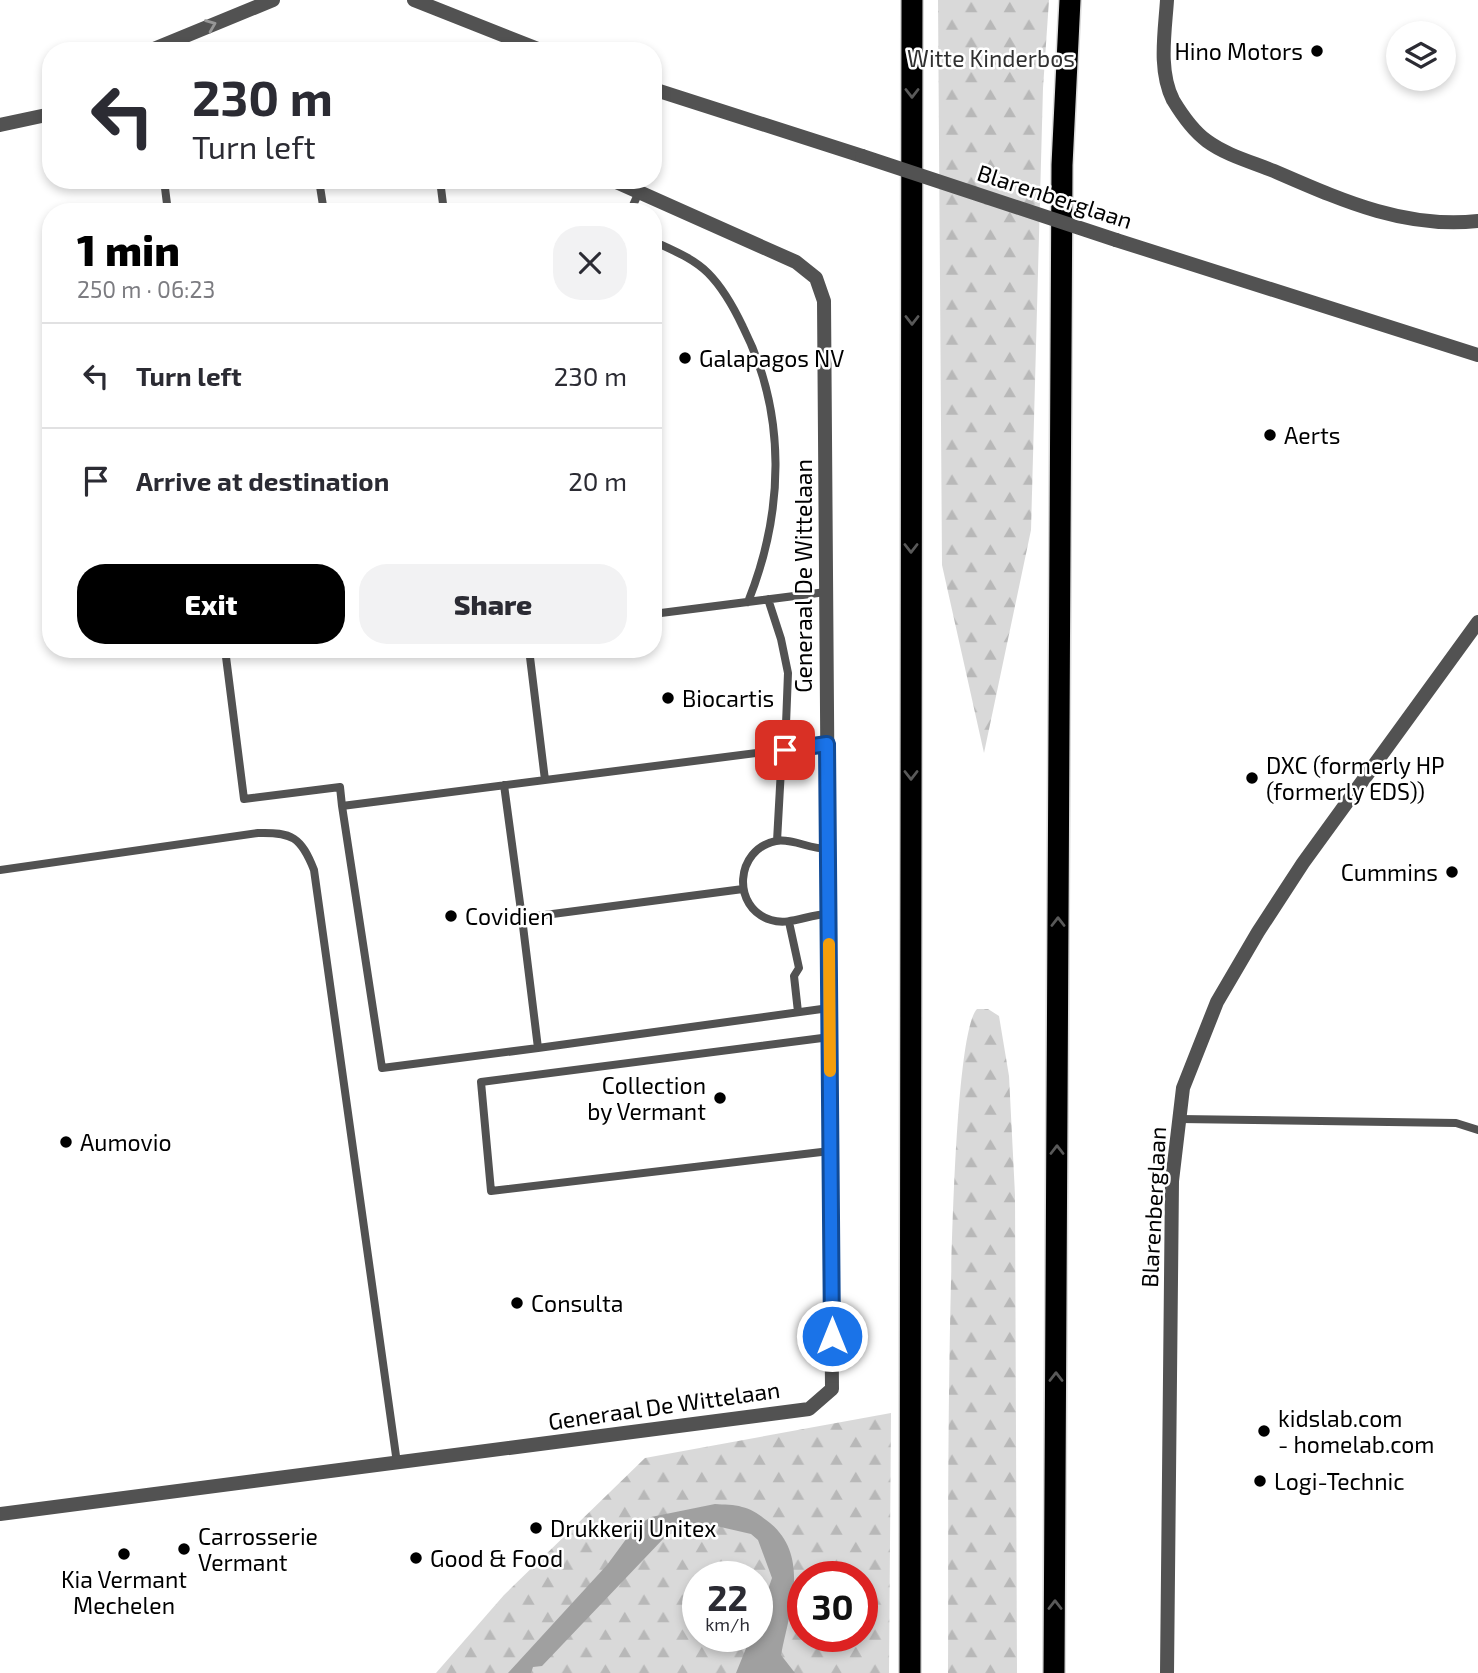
<!DOCTYPE html>
<html lang="en">
<head>
<meta charset="utf-8">
<style>
  body { margin:0; font-family:"Exo 2",sans-serif; background:#f2f2f3; color:#2b2b33; height:100vh; display:flex; flex-direction:column; font-size:26px; white-space:nowrap }
  * { box-sizing:border-box; margin:0 }
  p { font-size:23px; color:#7c7c81 }
  .icon { flex:none; width:38px; height:38px; fill:none; stroke:currentColor; stroke-width:2; stroke-linecap:round; stroke-linejoin:round }
  .map { position:relative; flex:1; overflow:hidden }
  .details { position:absolute; left:42px; top:203px; width:620px; height:455px; display:flex; flex-direction:column; background:#fff; border-radius:28px; box-shadow:0 4px 10px #0003 }
  .details>* { flex:none }
  .hud { position:absolute; left:42px; top:42px; width:620px; height:147px; border-radius:28px; box-shadow:0 4px 10px #0003; background:#fff; color:#2b2b33; overflow:hidden }
  .tools { position:absolute; left:1386px; top:21px; display:grid; gap:14px }
  .tools a { display:grid; place-items:center; width:70px; height:70px; border-radius:50%; background:#fff; box-shadow:0 4px 10px #0003; font-size:35px }
  .speed { position:absolute; left:682px; top:1561px; display:flex; gap:14px; font-size:35px; font-weight:700; text-align:center }
  .speed>* { display:grid; place-content:center; width:91px; height:91px; border-radius:50%; background:#fff; box-shadow:0 4px 10px #0003; line-height:1 }
  .speed small { font-size:18px; font-weight:400 }
  .speed .limit { border:10px solid #d22; background:#fff; color:#111 }
  .pin { position:absolute; display:grid; place-items:center; width:60px; height:60px; color:#fff; margin:-30px; border-radius:14px; box-shadow:0 4px 10px #0006 }
  .me { position:absolute; width:77px; margin:-38px; rotate:0deg; stroke-linejoin:round; filter:drop-shadow(0 0 5px #0008) }
  .turn { display:flex; align-items:center; gap:24px; height:147px; padding:0 35px; font-size:32px }
  .turn .icon { width:91px; height:91px; stroke-width:2.5 }
  .turn b { display:block; font-size:49px; line-height:60px }
  .round { display:grid; place-items:center; flex:none; width:74px; height:74px; border-radius:28px; background:#f2f2f3 }
  .headline { display:flex; align-items:center; justify-content:space-between; height:119px; padding:0 35px }
  h1 { font-size:42px; font-weight:800; line-height:52px; color:#000 }
  .button { display:flex; gap:14px; margin-top:auto; padding:14px 35px }
  .button a { flex:1; height:80px; border-radius:28px; background:#000; color:#fff; font-size:28px; font-weight:800; line-height:80px; text-align:center }
  .button a+a { background:#f2f2f3; color:#2b2b33 }
  ul { padding:0; list-style:none }
  li { display:flex; align-items:center; gap:21px; height:105px; padding:0 35px; border-top:2px solid #e1e1e2 }
  li div { flex:1 }
  li b { display:block; font-size:26px }
  li em { font-style:normal }
  .map>svg:first-child { display:block }
  .forest { fill:url(#forest-firs); fill-rule:evenodd }
  .water { fill:#a0a0a0 }
  .lines { fill:none; stroke-linecap:round; stroke-linejoin:round }
  .motorway-casing { stroke:#dbdbdb; stroke-width:24 }
  .service { stroke:#525252; stroke-width:8 }
  .minor { stroke:#525252; stroke-width:14 }
  .tertiary { stroke:#525252; stroke-width:14 }
  .motorway { stroke:#000; stroke-width:21 }
  .tertiary-bridge { stroke:#525252; stroke-width:14 }
  .oneway { stroke:#979797 }
  .oneway2 { stroke:#595959 }
  .route-casing { stroke:#114b97; stroke-width:18 }
  .route { stroke:#1a73e8; stroke-width:12 }
  .slow { stroke:#f59e0b; stroke-width:12 }
  .poi-dot { fill:#000; stroke:#fff; stroke-width:2.5 }
  .labels { text-anchor:middle; dominant-baseline:central; stroke-width:5; stroke-linejoin:round; paint-order:stroke }
  .poi-label { font-size:23px; fill:#000; stroke:#fff; text-anchor:start }
  .park-label { font-size:23px; fill:#303030; stroke:#fff }
  .street-label { font-size:23px; fill:#000; stroke:#fff }
</style>
</head>
<body>
<div class="map">
<svg width="1478" height="1673" viewBox="0 0 1478 1673">
  <defs>
    <pattern id="forest-firs" width="22" height="20" patternUnits="userSpaceOnUse" patternTransform="scale(1.75)"><rect width="22" height="20" fill="#d9d9d9"/><path d="M5 1l3.5 6h-7zM16 11l3.5 6h-7z" fill="#b8b8b8"/></pattern>
  </defs>
  <rect width="100%" height="100%" fill="#fff"/>
  <path class="forest" d="M938,0H1049L1043,88L1031,530L984,753L942,565Z
    M977,1009H988L999,1016L1009,1076L1015,1195L1017,1673H948C949,1587 943,1045 977,1009Z
    M891,1413L889,1673H436L504,1595L645,1458ZM698,1577H758V1636H698ZM803,1577H863V1636H803Z"/>
  <path class="water" d="M715,1504C724,1505 734,1504 742,1507C753,1509 762,1517 770,1523C811,1557 789,1612 781,1655L795,1673H736L751,1636H758V1618L772,1578L758,1540L751,1534L712,1525L681,1528L664,1538L542,1666L533,1667L531,1673H508L607,1565L635,1527L651,1517Z"/>
  <g class="lines">
    <defs>
      <path id="motorway" d="M910,1673L912,0
        M1054,1673L1062,165L1070,0"/>
    </defs>
    <use href="#motorway" class="motorway-casing"/>
    <path class="service" d="M164,180L168,212
      M319,180L324,212
      M440,180L444,212
      M630,212L639,192
      M653,241C672,250 693,258 708,273C723,288 734,308 743,327C787,414 784,512 748,602
      M768,599L781,639L788,673L785,750
      M653,614L826,592
      M225,649L244,799L340,787L342,806L827,744
      M529,649L545,780
      M504,785L522,918L743,889
      M342,806L382,1068L538,1048
      M777,841L781,769
      M828,849C809,849 792,838 776,841C735,849 731,908 771,920C790,926 808,914 829,914
      M0,870L258,833C292,832 301,837 314,870L397,1463
      M522,918L538,1048L829,1008
      M789,922L799,968L794,976L798,1012
      M830,1037L481,1082L491,1191L830,1151
      M1180,1119L1456,1123L1478,1130"/>
    <path class="minor" d="M289,51H303
      M0,1514L809,1409L832,1389L824,301L816,278L796,262L612,180
      M1167,1673L1172,1181L1183,1088L1217,1002L1258,932L1303,863L1478,622"/>
    <path class="tertiary" d="M414,0L543,51
      M1167,0C1165,32 1158,70 1173,100C1182,115 1192,130 1207,141C1226,155 1252,162 1274,171C1341,200 1404,229 1478,221
      M149,51L273,0
      M653,89L862,156
      M0,125L51,114
      M1116,240L1478,355"/>
    <use href="#motorway" class="motorway"/>
    <path class="tertiary-bridge" d="M862,156L1116,240"/>
  </g>
  <defs><path id="oneway-chevron" d="M-2-3.5L2.5 0L-2 3.5" fill="none" stroke-width="1.6" stroke-linecap="round" stroke-linejoin="round" transform="scale(1.75)"/></defs>
  <use class="oneway" href="#oneway-chevron" transform="translate(211 25) rotate(-22)"/>
  <g class="oneway2">
    <use href="#oneway-chevron" transform="translate(912 93) rotate(90)"/>
    <use href="#oneway-chevron" transform="translate(912 320) rotate(90)"/>
    <use href="#oneway-chevron" transform="translate(911 548) rotate(90)"/>
    <use href="#oneway-chevron" transform="translate(911 775) rotate(90)"/>
    <use href="#oneway-chevron" transform="translate(1058 922) rotate(-90)"/>
    <use href="#oneway-chevron" transform="translate(1057 1150) rotate(-90)"/>
    <use href="#oneway-chevron" transform="translate(1056 1377) rotate(-90)"/>
    <use href="#oneway-chevron" transform="translate(1055 1605) rotate(-90)"/>
  </g>
  <g class="lines">
    <defs>
      <path id="route" d="M785,750L827,744L832,1336"/>
    </defs>
    <use href="#route" class="route-casing"/>
    <use href="#route" class="route"/>
    <path class="slow" d="M829,944L830,1071"/>
  </g>
  <g class="poi-dot">
    <circle cx="1317" cy="51" r="7"/>
    <circle cx="685" cy="358" r="7"/>
    <circle cx="1270" cy="435" r="7"/>
    <circle cx="668" cy="698" r="7"/>
    <circle cx="1252" cy="778" r="7"/>
    <circle cx="1452" cy="872" r="7"/>
    <circle cx="451" cy="916" r="7"/>
    <circle cx="720" cy="1098" r="7"/>
    <circle cx="66" cy="1142" r="7"/>
    <circle cx="517" cy="1303" r="7"/>
    <circle cx="1264" cy="1431" r="7"/>
    <circle cx="1260" cy="1481" r="7"/>
    <circle cx="536" cy="1528" r="7"/>
    <circle cx="184" cy="1549" r="7"/>
    <circle cx="124" cy="1554" r="7"/>
    <circle cx="416" cy="1558" r="7"/>
  </g>
  <g class="labels">
    <g class="poi-label">
      <text x="1303" y="51" text-anchor="end">Hino Motors</text>
      <text x="699" y="358">Galapagos NV</text>
      <text x="1284" y="435">Aerts</text>
      <text x="682" y="698">Biocartis</text>
      <text x="1266" y="765">DXC (formerly HP<tspan x="1266" dy="26">(formerly EDS))</tspan></text>
      <text x="1438" y="872" text-anchor="end">Cummins</text>
      <text x="465" y="916">Covidien</text>
      <text x="706" y="1085" text-anchor="end">Collection<tspan x="706" dy="26">by Vermant</tspan></text>
      <text x="80" y="1142">Aumovio</text>
      <text x="531" y="1303">Consulta</text>
      <text x="1278" y="1418">kidslab.com<tspan x="1278" dy="26">- homelab.com</tspan></text>
      <text x="1274" y="1481">Logi-Technic</text>
      <text x="550" y="1528">Drukkerij Unitex</text>
      <text x="198" y="1536">Carrosserie<tspan x="198" dy="26">Vermant</tspan></text>
      <text x="430" y="1558">Good &amp; Food</text>
      <text x="124" y="1579" text-anchor="middle">Kia Vermant<tspan x="124" dy="26">Mechelen</tspan></text>
    </g>
    <g class="park-label">
      <text x="991" y="58">Witte Kinderbos</text>
    </g>
    <g class="street-label">
      <text transform="translate(1055 196) rotate(18)">Blarenberglaan</text>
      <text transform="translate(803 576) rotate(-90)">Generaal De Wittelaan</text>
      <text transform="translate(1153 1207) rotate(-87)">Blarenberglaan</text>
      <text transform="translate(664 1405) rotate(-8)">Generaal De Wittelaan</text>
    </g>
  </g>
</svg>
<div class="tools">
<a><svg class="icon" aria-label="layers" viewBox="0 0 24 24"><path d="M12 4l9 5-9 5-9-5zM3 14l9 5 9-5"/></svg></a>
</div>
<div class="speed"><div>22<small>km/h</small></div><div class="limit">30</div></div>
<div class="pin" style="left:785px;top:750px;background:#d93025"><svg class="icon" aria-label="arrive" viewBox="0 0 24 24"><path d="M6 21V4h12l-3 4 3 4H6"/></svg></div>
<svg class="me" style="left:832px;top:1336px" viewBox="-20 -20 40 40"><circle r="17" fill="#1a73e8" stroke="#fff" stroke-width="3"/><path d="M0-11L8 9 0 5-8 9z" fill="#fff"/></svg>
<div class="hud">
<div class="turn"><svg class="icon" aria-label="left" viewBox="0 0 24 24"><path d="M17 20v-9H6M10 6l-5 5 5 5"/></svg><div><b>230 m</b>Turn left</div></div>
</div>
<section class="details">
<div class="headline"><div><h1>1 min</h1><p>250 m · 06:23</p></div><a class="round"><svg class="icon" aria-label="close" viewBox="0 0 24 24"><path d="M6 6l12 12M18 6L6 18"/></svg></a></div>
<ul>
<li><svg class="icon" aria-label="left" viewBox="0 0 24 24"><path d="M17 20v-9H6M10 6l-5 5 5 5"/></svg><div><b>Turn left</b></div><em>230 m</em></li>
<li><svg class="icon" aria-label="arrive" viewBox="0 0 24 24"><path d="M6 21V4h12l-3 4 3 4H6"/></svg><div><b>Arrive at destination</b></div><em>20 m</em></li>
</ul>
<div class="button"><a>Exit</a><a>Share</a></div>
</section>
</div>
</body>
</html>
